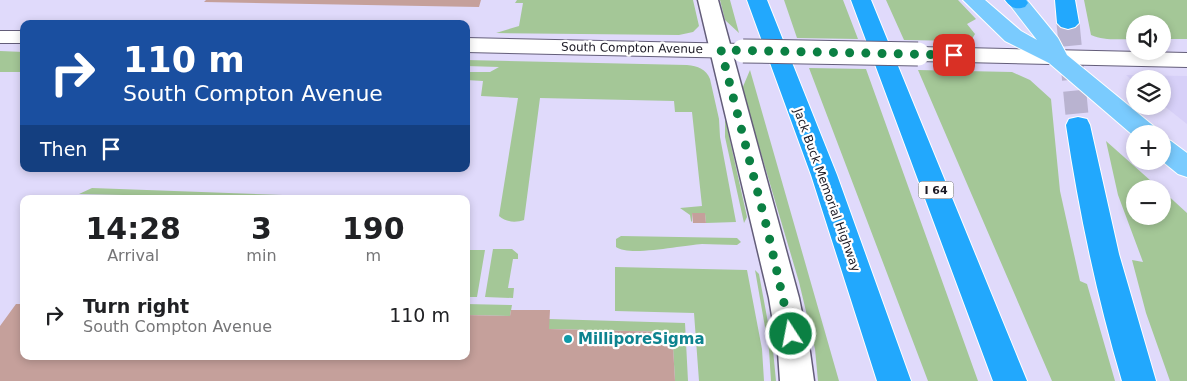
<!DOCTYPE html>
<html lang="en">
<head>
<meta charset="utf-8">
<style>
  body { margin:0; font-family:"DejaVu Sans",sans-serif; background:#f6f6f6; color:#202124; height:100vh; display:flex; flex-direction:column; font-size:19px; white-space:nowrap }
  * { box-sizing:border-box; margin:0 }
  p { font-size:16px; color:#757577 }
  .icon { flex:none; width:28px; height:28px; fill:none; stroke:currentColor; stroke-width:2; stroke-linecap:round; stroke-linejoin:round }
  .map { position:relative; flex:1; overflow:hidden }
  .details { position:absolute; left:20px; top:195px; width:450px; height:165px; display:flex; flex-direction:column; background:#fff; border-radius:10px; box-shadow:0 2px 8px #0003 }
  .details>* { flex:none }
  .top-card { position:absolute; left:20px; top:20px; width:450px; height:152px; border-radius:10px; box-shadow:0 2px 8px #0003; background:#1a4fa0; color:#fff; overflow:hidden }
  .fabs { position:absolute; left:1126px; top:15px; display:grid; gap:10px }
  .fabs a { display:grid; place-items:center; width:45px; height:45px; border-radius:50%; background:#fff; box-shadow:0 2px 8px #0003; font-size:25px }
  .pin { position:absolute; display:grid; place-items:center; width:42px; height:42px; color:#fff; margin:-21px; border-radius:10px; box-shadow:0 2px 8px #0006 }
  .me { position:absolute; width:55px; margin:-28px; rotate:349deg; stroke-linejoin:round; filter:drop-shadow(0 0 4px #0008) }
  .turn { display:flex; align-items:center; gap:18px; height:105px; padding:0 20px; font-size:22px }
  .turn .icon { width:65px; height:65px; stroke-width:2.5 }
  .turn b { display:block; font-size:35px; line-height:42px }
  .then { display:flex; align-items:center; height:48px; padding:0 20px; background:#0003; gap:10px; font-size:19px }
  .eta { display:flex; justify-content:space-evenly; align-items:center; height:85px; text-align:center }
  .eta b { font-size:30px; font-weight:800; line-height:35px }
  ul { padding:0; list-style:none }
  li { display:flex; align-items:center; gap:15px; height:70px; padding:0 20px }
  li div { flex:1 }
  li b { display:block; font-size:19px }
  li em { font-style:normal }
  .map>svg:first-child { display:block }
  .built { fill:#d7d0f8 }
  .green { fill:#a4c797 }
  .building { fill:#c5a09b }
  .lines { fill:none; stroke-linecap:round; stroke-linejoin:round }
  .motorway-tunnel { stroke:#b9b3d0; stroke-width:23; stroke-dasharray:23 11; stroke-linecap:butt }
  .minor-casing { stroke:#635d79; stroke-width:3 }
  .secondary-casing { stroke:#635d79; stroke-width:2 }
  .primary-casing { stroke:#fff; stroke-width:2 }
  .motorway-casing { stroke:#fff; stroke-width:2 }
  .minor { fill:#fff; fill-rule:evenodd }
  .secondary { fill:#fff; fill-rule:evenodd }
  .primary { fill:#7acbfe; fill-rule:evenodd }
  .motorway { fill:#22a8fd; fill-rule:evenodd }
  .secondary-bridge-casing { stroke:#635d79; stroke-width:25; stroke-linecap:butt }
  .secondary-bridge { stroke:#fff; stroke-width:23 }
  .route { stroke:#0b8043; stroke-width:9; stroke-dasharray:0 16.2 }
  .culture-dot { fill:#0f9aa8; stroke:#fff; stroke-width:2 }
  .labels { text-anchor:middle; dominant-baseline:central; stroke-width:4.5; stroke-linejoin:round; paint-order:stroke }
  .shield { fill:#fff; stroke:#5f5e66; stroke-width:1 }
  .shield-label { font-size:11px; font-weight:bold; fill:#1b1924 }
  .street-label { font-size:12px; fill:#1b1924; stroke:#fff }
  .near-culture-label { font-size:15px; font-weight:bold; fill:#0d838f; stroke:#fff; text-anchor:start }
</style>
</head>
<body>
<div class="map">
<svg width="1187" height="381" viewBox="0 0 1187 381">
  <rect width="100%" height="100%" fill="#e0dafb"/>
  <path class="built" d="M1126,75L1187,76V124L1163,105L1162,79H1135V83Z"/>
  <path class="green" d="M517,0H693L699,26L693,32L679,35L496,33L519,26L523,3H515Z
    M720,0H730L739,33L725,20Z
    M784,0H843L858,39L797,38Z
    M886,0H958L976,19L967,24L975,34L972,39L962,41L904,40Z
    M1084,0H1187V39H1163L1162,24H1135V39C1120,39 1105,41 1091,35Z
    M0,51L24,52V72H0Z
    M466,60L687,65C698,66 706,69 710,79L719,119L720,137L736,222L706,223L705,214L692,213V222L691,221L690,215L680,208L702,206L692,112H675L674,101L540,98L524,220C515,223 506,222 499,216L518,98L481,96L483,81L466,80V72H490L499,67L466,66Z
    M809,68L866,69L978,381H928Z
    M750,70L839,381H818L815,349L799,282L742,89Z
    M918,70L1012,72L1030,80L1051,99L1060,191L1080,281L1087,284L1115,381H1052Z
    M725,118L747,217L744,223L725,137Z
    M1106,141L1160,189H1135V216H1162L1163,191L1187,213V381H1170L1146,313L1132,260L1143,262L1118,195Z
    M92,188L311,196L310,199H295L79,194Z
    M621,236L737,238L741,242L737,245C725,245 713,244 702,244C684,245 629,257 616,247V239Z
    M493,249H512L518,254V259H513L508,288H514L513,298L485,297Z
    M466,250H485L477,297H466Z
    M615,267L747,270L762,349L764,381H699L694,313L615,311Z
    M755,270L759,274L773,350L776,381H771L769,350Z
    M466,304L512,305L510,316L466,315Z
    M549,319L685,323L688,381H675L673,347H669L668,332L549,329Z"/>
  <path class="building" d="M206,0H481L479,7L204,2Z
    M692,213H705L706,223H693Z
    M16,304H24V356H299L376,359L377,356H466V315L510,316L511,310H550L549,329L668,332L669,347L673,346L675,381H0V326Z"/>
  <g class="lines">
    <path class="motorway-tunnel" d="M1068,23L1078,125"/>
    <defs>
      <path id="minor" d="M698,0H718L799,298L810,352L814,381H780L778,352L769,298Z"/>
      <path id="secondary" d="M0,31H24V43H0Z
        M466,38L743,44L751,46L754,51L751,56L743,58L466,52Z
        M918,47L1187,53V67L918,61L910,59L907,54L910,49Z"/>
      <path id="primary" d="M963,0H985L1021,31L1037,40L1006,0H1027L1058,38L1067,55L1156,128L1160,134H1135V137L1049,63L1005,41Z
        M1162,138L1171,141L1187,153V177L1178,174L1162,161Z"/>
      <path id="motorway" d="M747,0H767L837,175L911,381H877L811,175Z
        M851,0H871L1027,381H993Z
        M1005,0H1026L1028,3L1025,7C1016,10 1011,8 1005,0Z
        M1055,0H1075L1079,23L1075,27L1068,29L1061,27L1057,23Z
        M1078,117L1087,119L1090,125L1119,254L1156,381H1122C1097,297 1079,212 1066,125L1069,119Z"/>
    </defs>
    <use href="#minor" class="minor-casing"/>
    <use href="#secondary" class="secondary-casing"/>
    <use href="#primary" class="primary-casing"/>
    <use href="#motorway" class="motorway-casing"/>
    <use href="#minor" class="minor"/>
    <use href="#secondary" class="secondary"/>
    <use href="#primary" class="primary"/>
    <use href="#motorway" class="motorway"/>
    <defs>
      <path id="secondary-bridge" d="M743,51L918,54"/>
    </defs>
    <use href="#secondary-bridge" class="secondary-bridge-casing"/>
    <use href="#secondary-bridge" class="secondary-bridge"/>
  </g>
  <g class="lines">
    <path class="route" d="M791,334L768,232L721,50L954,55"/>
  </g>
  <circle class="culture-dot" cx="568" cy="339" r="5"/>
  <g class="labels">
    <rect class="shield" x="918.5" y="181.5" width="35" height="17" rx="4"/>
    <g class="shield-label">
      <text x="936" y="190">I 64</text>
    </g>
    <g class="street-label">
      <text transform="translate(632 48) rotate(1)">South Compton Avenue</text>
      <text transform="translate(827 190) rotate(70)">Jack Buck Memorial Highway</text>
    </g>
    <g class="near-culture-label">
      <text x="578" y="339">MilliporeSigma</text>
    </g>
  </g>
</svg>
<div class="fabs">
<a><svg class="icon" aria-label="sound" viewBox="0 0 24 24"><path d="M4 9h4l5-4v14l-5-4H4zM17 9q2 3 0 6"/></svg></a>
<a><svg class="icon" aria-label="layers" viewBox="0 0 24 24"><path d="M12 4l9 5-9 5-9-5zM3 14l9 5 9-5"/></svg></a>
<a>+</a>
<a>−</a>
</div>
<div class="pin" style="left:954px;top:55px;background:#d93025"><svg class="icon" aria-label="arrive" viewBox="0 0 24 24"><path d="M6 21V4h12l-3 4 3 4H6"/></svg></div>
<svg class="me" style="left:791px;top:334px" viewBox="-20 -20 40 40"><circle r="17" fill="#0b8043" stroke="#fff" stroke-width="3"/><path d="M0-11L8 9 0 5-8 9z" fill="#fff"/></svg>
<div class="top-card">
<div class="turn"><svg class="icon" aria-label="right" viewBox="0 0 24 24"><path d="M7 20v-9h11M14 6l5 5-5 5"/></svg><div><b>110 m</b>South Compton Avenue</div></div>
<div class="then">Then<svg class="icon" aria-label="arrive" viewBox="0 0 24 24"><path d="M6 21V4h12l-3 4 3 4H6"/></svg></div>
</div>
<section class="details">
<div class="eta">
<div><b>14:28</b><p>Arrival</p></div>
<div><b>3</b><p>min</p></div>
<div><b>190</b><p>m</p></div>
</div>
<ul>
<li><svg class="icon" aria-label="right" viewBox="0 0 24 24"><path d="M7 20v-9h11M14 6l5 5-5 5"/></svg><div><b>Turn right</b><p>South Compton Avenue</p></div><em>110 m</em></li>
</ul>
</section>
</div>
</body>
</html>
